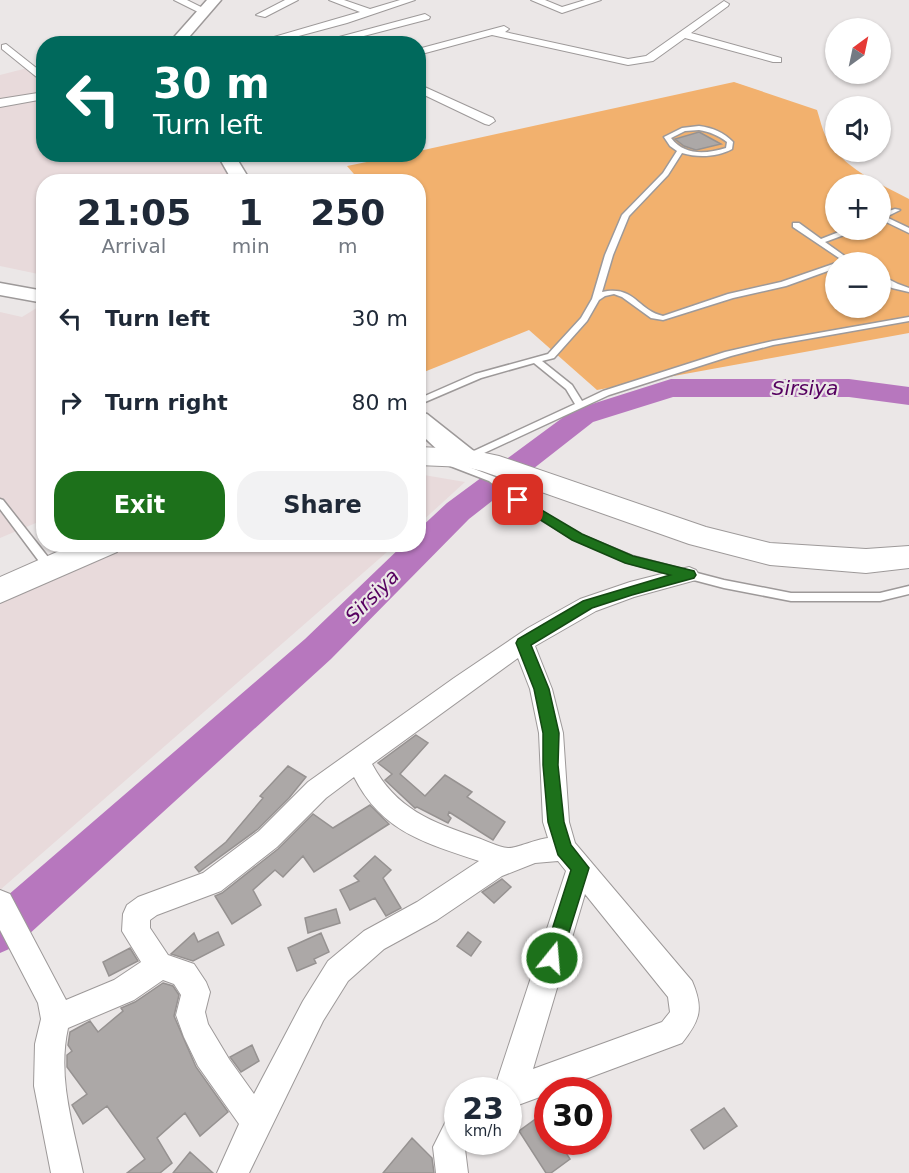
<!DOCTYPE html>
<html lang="en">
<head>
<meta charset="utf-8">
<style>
  body { margin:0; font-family:"DejaVu Sans",sans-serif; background:#f2f2f3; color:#1f2937; height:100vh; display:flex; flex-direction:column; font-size:22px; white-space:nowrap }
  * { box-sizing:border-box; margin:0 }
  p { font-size:20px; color:#747a83 }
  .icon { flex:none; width:33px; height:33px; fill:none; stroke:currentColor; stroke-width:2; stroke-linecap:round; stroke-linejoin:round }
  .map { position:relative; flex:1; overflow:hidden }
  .panel { position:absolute; left:36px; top:174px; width:390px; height:378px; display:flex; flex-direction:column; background:#fff; border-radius:24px; box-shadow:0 2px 4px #0004 }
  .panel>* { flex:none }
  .hud { position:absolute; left:36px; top:36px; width:390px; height:126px; border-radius:24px; box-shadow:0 2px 4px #0004; background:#00695c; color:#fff; overflow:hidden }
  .needle { width:39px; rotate:33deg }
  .fabs { position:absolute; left:825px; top:18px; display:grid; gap:12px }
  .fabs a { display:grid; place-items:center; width:66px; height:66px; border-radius:50%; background:#fff; box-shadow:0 2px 4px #0004; font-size:30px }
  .speed { position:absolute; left:444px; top:1077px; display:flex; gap:12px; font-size:30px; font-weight:700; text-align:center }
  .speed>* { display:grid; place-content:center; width:78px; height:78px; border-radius:50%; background:#fff; box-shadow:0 2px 4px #0004; line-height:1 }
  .speed small { font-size:15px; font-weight:400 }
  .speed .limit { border:9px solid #d22; background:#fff; color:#111 }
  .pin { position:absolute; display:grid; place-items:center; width:51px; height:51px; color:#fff; margin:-26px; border-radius:12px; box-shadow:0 3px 9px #0006 }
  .me { position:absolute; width:66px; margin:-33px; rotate:17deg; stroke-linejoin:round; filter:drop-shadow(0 0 4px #0008) }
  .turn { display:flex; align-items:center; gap:21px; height:126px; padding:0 18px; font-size:27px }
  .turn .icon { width:78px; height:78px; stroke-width:2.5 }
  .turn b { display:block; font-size:42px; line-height:51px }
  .eta { display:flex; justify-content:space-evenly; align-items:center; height:102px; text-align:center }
  .eta b { font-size:36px; font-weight:700; line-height:42px }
  .cta { display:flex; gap:12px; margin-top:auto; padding:12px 18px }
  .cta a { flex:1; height:69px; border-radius:24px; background:#1d711b; color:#fff; font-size:24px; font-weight:700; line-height:69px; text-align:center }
  .cta a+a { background:#f2f2f3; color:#1f2937 }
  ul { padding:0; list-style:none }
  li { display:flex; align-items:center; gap:18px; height:84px; padding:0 18px }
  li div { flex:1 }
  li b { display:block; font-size:22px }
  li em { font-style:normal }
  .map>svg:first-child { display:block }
  .built { fill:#e8dadb }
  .green { fill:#f2b16e; fill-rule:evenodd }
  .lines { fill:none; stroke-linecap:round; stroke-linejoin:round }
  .river { fill:#b777be; fill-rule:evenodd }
  .building { fill:#aca8a7; stroke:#969291; stroke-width:1.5 }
  .lane-casing { stroke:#9d9999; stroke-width:3 }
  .street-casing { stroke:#9d9999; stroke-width:2 }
  .secondary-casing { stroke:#9d9999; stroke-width:3 }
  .primary-casing { stroke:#9d9999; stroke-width:2 }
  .lane { fill:#fff; fill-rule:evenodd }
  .street { fill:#fff; fill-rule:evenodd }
  .secondary { fill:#fff; fill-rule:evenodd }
  .primary { fill:#fff; fill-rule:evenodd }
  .route { fill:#1d711b; stroke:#134912; stroke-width:1.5 }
  .labels { text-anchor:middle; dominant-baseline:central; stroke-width:4.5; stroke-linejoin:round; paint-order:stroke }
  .water-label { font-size:20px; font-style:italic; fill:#55005f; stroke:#ebe7e7 }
</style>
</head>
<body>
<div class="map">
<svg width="909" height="1173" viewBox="0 0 909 1173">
  <rect width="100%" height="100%" fill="#ebe7e7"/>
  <path class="built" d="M43,64L44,154L223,155L239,181L44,182L43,275L0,266V75Z
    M43,304V520L0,538V312L22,317Z
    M418,474L465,482L419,524L418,523Z
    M89,545H395L0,890V582Z"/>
  <path class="green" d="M734,82L817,110C820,119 822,129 826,137C842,168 879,183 909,199V333L597,390L529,330L419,374L418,182L360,181L347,166L401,155L418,154L419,151ZM836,184H880V230H836ZM836,262H880V308H836Z"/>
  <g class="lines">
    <path class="river" d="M671,379H849L909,387V405L849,397H673L593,422L469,519L331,659L16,946L0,953V902L305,639L404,544H418V530L447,503L573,410Z"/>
  </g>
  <path class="building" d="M699,132L721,144L696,150L684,146L675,139Z
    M416,735L428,743L400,774L425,796L445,775L472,792L467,797L505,822L493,840L449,812L448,815L451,818L448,823L417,807L415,808L385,780L392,774L378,763Z
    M288,766L306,777L289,798L258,829L199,872L195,867L226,842L263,798L260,796Z
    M370,805L389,824L314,872L303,856L283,877L275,870L253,890L261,905L232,924L215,896L222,893L278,849L313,814L333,828Z
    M375,856L391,870L383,878L401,908L386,916L375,898L350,910L340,890L359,881L354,876Z
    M502,879L511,887L494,903L482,892Z
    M336,909L340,923L308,933L305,918Z
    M218,932L224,945L193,961L171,954L194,933L198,942Z
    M468,932L481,942L471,956L457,946Z
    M321,933L329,952L314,959L316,963L297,971L288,948Z
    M130,948L138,961L109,976L103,962Z
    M163,983L173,986L179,995L174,1016L196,1067L228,1112L200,1136L185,1113L157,1138L172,1163L160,1173H127L145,1159L107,1106L83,1124L72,1105L87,1094L67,1067V1055L72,1051L68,1045L70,1032L90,1021L98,1032L123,1011L121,1008L135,1002Z
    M252,1045L259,1061L241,1072L230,1057Z
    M724,1108L737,1126L704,1149L691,1130Z
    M548,1110V1142H559L570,1159L551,1173H546L519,1131Z
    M412,1138L432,1158L434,1173H383Z
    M190,1152L213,1173H173Z"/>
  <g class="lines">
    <defs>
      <path id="lane" d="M699,126C713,128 723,132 733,142L732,149C718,157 698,158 682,153L668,175L629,216L613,255L602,292C635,285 637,310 663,316L728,294L781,282L836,263V268L786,286L733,298L663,320L651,318L622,297L614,294L605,296L599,300L587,321L554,358L542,361L572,385L582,401L603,391L725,352L773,341L909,317V321L773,345L731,356L609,395L469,460H463L461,458L463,456L575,404L566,389L534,363L481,378L418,405V399L475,374L548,354L581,318L592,299L605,255L622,215L663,173L677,151L670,146L664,137L682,128ZM699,130C710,132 718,135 727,142L726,148C706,154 685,156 671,138L685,131Z
        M895,209L900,210L886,217L909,228V233L880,219V214Z
        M793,223H799L821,239L844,230H852V232L825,242L853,262H845L793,227Z
        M880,275L898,284L909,288V292L892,288L880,281Z
        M448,459L495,477L534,508L581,535L632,556L724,580L791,593H880L909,586V594L880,601H791L724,588L629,563L573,539L528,512L489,481L445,464L443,462Z
        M0,499L3,500L55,566L56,569L55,572H47L0,509Z"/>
      <path id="street" d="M174,0H187L209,11L200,13Z
        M285,0H298L265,17L256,15Z
        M329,0H344L370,9L400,0H415L347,23L269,44H250L360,12Z
        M531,0H545L562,7L585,0H601L562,13Z
        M724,1L729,4L728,6L691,33L781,58V62H773L685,38L653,61L628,65L492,35L418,55V49L504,26L509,29L505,32L628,59L646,56Z
        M425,14L430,17L429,19L333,44H313Z
        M6,44L44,74V83L2,49V45Z
        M418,84L493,118L495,121L489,125L485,124L418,92Z
        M44,92V99L0,107V99Z
        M689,567L696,570L699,575L696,580L634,597L596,611L535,646L552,689L563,733L569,822L575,843L692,981C704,1009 700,1020 682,1043L556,1090H548V1094L510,1108L508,1090H494L566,871L558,861L535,863L502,876L437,920L384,949L348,981L323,1021L249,1173H217L239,1124L198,1066L184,1037L176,1015L181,995L174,984L163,980L134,1000L68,1028C57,1077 73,1125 83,1173H51L34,1086L35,1044L41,1019L38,1003L0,930V890L10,894L66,1000L114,980L141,962L122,931L123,914L127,905L138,897L203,873L259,831L308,782L454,678L528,628L580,599L630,582ZM518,658L530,689L539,733L543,822L548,838C537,839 514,849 508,848C498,847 487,841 478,838C431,822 396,809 372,764ZM354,777C382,832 425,843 479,861L417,902L364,931L328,961L303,1001L254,1094L229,1059L208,1024L205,1012L210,992L206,982L194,964L168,955L150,928V920L157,915L221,891L277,847L326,798ZM585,894L668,997L670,1012L662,1022L533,1069Z
        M458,1115V1142H469L465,1149L468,1173H436L433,1147L447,1119Z"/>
      <path id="secondary" d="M207,0H221L183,44H168Z
        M217,154H234L251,182H233Z
        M0,283L44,291V303L0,295Z
        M418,412L427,414L475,452L479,458L475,464C453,470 434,445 418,432Z"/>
      <path id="primary" d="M418,447L466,449L499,456L706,527L770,543L866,549L909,546V568L866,573L770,565L689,544L482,471L466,467L418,465Z
        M75,544H122L117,552L0,603V577Z"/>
    </defs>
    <use href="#lane" class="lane-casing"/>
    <use href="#street" class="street-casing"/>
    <use href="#secondary" class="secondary-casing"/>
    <use href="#primary" class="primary-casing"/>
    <use href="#lane" class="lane"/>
    <use href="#street" class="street"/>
    <use href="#secondary" class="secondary"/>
    <use href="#primary" class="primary"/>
  </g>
  <path class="route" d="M518,496L582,534L633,556L694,571L696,575L694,578L632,595L592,608L531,645L549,689L559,733L558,765L564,822L571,845L589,868L561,958L559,964L552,967L546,964L543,958L571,870L558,855L548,822L543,765V733L534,689L516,643L518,639L583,601L670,575L625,563L572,540L514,503L512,500L514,497Z"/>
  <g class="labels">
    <g class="water-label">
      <text x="805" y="388">Sirsiya</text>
      <text transform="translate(372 596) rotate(-45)">Sirsiya</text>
    </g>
  </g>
</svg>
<div class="fabs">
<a><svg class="needle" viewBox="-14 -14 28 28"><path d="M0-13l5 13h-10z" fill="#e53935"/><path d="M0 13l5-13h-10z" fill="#747a83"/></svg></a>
<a><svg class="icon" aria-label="sound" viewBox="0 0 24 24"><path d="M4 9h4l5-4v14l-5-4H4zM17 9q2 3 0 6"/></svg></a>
<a>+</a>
<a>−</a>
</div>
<div class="speed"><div>23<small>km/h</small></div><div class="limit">30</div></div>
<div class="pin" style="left:518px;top:500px;background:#d93025"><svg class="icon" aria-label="arrive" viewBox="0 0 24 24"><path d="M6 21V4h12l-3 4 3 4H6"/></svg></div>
<svg class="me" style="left:552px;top:958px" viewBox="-20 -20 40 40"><circle r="17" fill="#1d711b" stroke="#fff" stroke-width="3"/><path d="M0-11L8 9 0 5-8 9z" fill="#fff"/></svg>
<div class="hud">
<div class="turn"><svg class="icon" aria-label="left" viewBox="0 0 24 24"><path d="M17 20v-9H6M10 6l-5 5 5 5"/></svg><div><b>30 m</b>Turn left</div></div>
</div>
<section class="panel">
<div class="eta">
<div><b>21:05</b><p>Arrival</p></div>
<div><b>1</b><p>min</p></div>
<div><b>250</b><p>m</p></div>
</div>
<ul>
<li><svg class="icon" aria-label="left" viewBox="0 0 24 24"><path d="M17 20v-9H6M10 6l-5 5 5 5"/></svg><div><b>Turn left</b></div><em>30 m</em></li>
<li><svg class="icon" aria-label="right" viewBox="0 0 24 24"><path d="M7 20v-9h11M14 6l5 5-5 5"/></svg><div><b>Turn right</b></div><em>80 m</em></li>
</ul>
<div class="cta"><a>Exit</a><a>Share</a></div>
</section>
</div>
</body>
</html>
